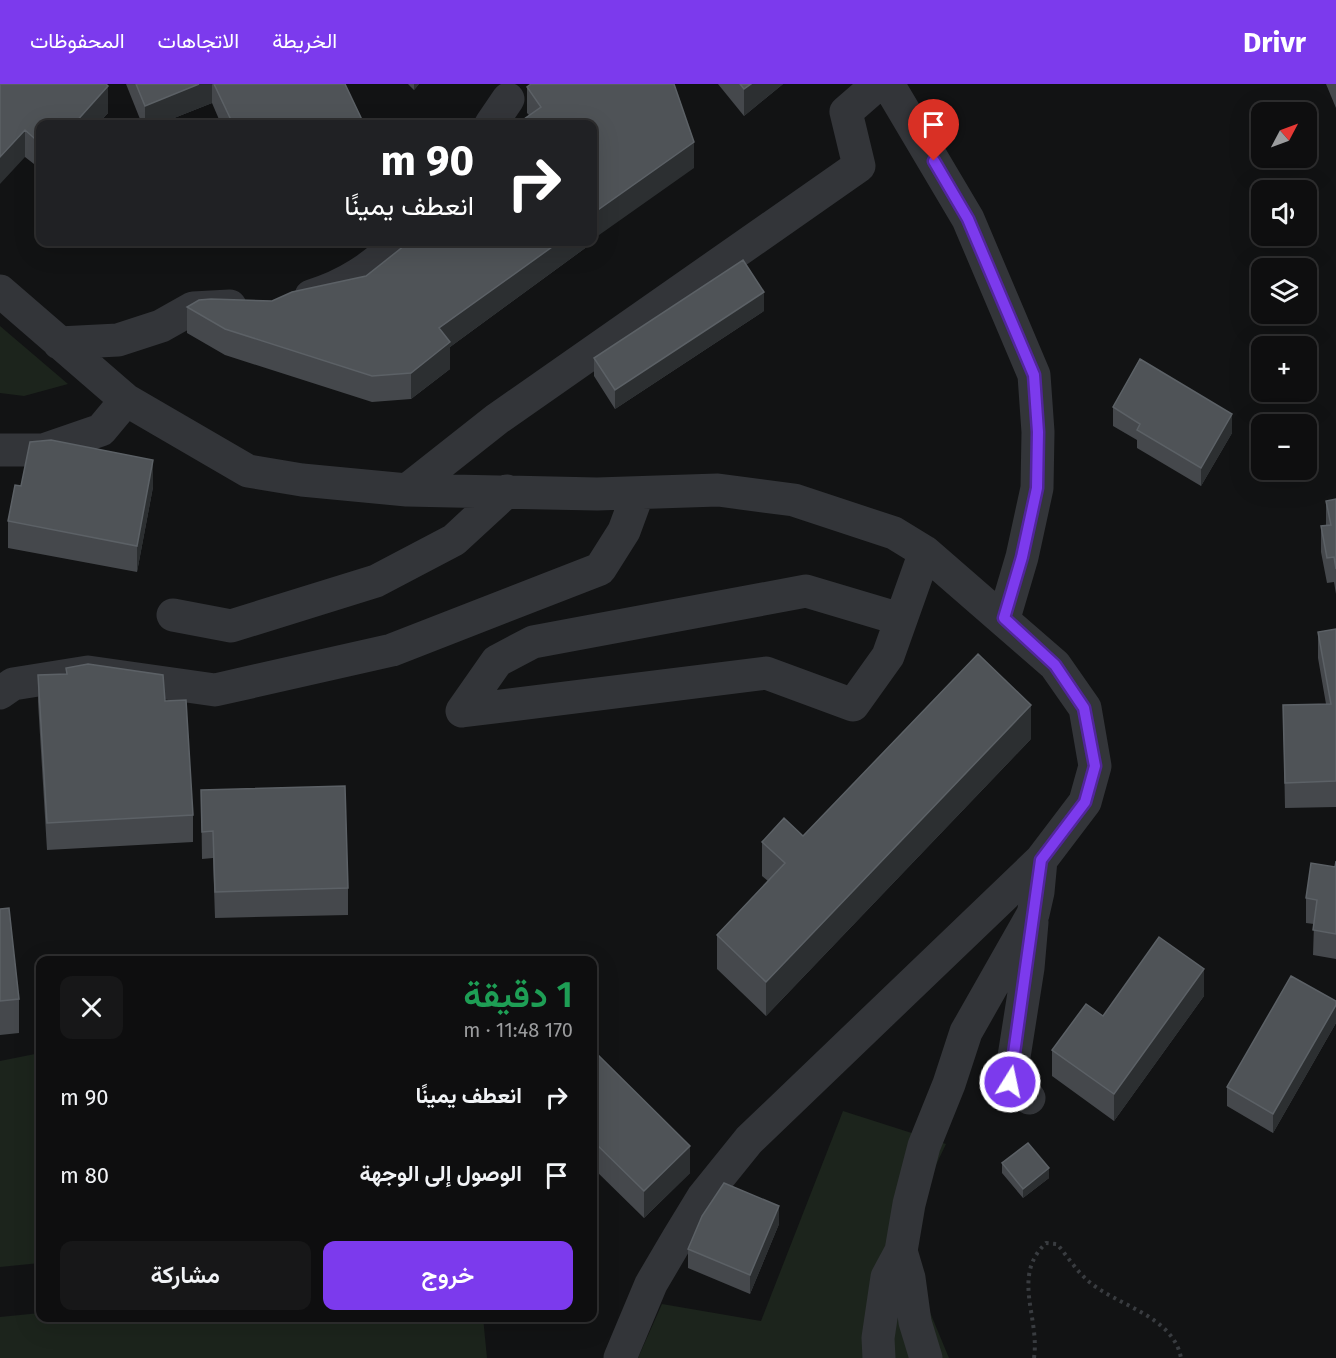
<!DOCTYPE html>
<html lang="ar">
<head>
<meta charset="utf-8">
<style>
  body { margin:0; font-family:"Fira Sans",Vazirmatn,sans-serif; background:#171718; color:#f1f3f6; direction:rtl; height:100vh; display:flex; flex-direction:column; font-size:22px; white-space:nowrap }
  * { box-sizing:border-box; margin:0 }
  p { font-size:20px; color:#9b9c9e }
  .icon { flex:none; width:33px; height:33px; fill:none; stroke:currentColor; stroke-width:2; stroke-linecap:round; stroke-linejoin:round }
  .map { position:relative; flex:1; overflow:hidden; direction:ltr }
  .details { position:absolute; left:36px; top:872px; width:561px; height:366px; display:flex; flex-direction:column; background:#0e0e0f; border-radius:12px; box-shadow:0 6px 24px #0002,0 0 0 2px #2e2e2f; direction:rtl }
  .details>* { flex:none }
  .banner { position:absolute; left:36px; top:36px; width:561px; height:126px; border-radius:12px; box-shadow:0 6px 24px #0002,0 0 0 2px #2e2e2f; direction:rtl; background:#202124; color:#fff; overflow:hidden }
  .needle { width:39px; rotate:49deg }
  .fabs { position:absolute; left:1251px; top:18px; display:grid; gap:12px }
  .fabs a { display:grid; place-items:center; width:66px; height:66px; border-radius:12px; background:#0e0e0f; box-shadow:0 6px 24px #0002,0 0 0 2px #2e2e2f; font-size:30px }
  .pin { position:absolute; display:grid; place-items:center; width:51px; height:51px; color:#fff; margin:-62px -26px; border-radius:50% 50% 50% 0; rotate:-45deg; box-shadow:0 0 6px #0007 }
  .pin .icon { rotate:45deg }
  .me { position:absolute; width:66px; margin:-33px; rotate:10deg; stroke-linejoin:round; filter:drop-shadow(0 0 4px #0008) }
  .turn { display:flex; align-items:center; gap:21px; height:126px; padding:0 24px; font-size:27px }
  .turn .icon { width:78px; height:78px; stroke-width:2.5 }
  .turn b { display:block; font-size:42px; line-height:51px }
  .round { display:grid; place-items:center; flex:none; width:63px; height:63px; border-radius:12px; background:#171718 }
  .headline { display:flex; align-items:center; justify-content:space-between; height:102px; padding:0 24px }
  h1 { font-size:36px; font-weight:600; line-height:45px; color:#1e9e55 }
  .primary-button { display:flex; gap:12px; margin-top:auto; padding:12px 24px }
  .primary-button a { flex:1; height:69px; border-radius:12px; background:#7c3aed; color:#fff; font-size:24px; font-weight:600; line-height:69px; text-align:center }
  .primary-button a+a { background:#171718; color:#f1f3f6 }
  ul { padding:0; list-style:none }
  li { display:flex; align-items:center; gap:18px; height:78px; padding:0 24px }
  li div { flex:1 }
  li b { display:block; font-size:22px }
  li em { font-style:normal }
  header { display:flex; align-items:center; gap:36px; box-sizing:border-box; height:84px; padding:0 30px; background:#7c3aed; color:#fff }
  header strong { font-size:28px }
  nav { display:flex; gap:33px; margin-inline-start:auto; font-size:21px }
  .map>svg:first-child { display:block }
  .green { fill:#1c241c }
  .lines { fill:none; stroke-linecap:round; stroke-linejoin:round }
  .path { stroke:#393c40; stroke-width:4; stroke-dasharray:3 4.5; stroke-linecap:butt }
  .minor { stroke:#333539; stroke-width:33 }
  .wall { fill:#45484c }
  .shaded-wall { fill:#2c2f31 }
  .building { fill:#4f5357; stroke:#5c6166; stroke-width:1.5 }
  .route-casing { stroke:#51269a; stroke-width:15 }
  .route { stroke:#7c3aed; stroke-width:10 }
</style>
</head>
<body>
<header>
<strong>Drivr</strong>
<nav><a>الخريطة</a><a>الاتجاهات</a><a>المحفوظات</a></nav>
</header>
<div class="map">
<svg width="1336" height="1274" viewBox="0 0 1336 1274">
  <rect width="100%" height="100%" fill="#121314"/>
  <path class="green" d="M0,242L68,300L24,312L0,309Z
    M40,969V1179L0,1183V977Z
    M843,1027L946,1060L900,1156L949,1274H638L662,1220L761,1237Z
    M40,1229V1233H483L487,1274H0V1233Z"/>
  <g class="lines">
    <path class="path" d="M1034,1274C1040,1233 1011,1192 1046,1159L1057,1160C1067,1172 1076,1186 1087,1196C1116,1222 1173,1231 1181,1274"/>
    <path class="minor" d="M888,0L968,135L1034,291L1038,348L1037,404L1022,473L1004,534
      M491,40L508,15
      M0,207L126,316L248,387L302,396L407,406L597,410L718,406L794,416L894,449L925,468L1055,581L1085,624L1095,682L1085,718L1041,776L749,1056L703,1113L678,1154L651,1200L620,1274
      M311,212C347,201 373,183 399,158
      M59,259L118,256L161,242L193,224L230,222
      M0,366H43L101,346L126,316
      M407,406L497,335L859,82L846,28L878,0
      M173,531L231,542L376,497L454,456L507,407
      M0,609L13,600L88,588L215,606L392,566L600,485L624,447L638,409
      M462,627L766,589L853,621L888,572L925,468
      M462,627L497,577L533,558L806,507L900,535
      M1029,1014L1010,998L1028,884L1032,838
      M879,1274L878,1254L887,1193L901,1167
      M926,1274L915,1238L909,1194L901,1167L909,1120L924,1062L949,1000L966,948L1033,830L1038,808L1041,776"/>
  </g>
  <path class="wall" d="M0,0L108,29L98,40H40L34,80L25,73Z
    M126,0H345L364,40H221L212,19L159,40H142Z
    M408,0H419L414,6Z
    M718,0H783L744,32Z
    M1326,0H1336V24Z
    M527,3L694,84L529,31L527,29Z
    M588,159V162L450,263V285L411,315L372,318L225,271L187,249V223L272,217Z
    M764,227L615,325L594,292V274Z
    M1113,323L1232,349L1201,402L1137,364V356L1113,342Z
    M21,402L153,403L137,488L8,464V437Z
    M1336,415V510L1334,498L1327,499L1321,468V442H1326V417Z
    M1336,545V723L1285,724L1283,621L1326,620L1318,574V548Z
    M38,591L165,617L193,731V758L47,766L38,618Z
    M1031,655L766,932L717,885V851L768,797L762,792V758L803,752Z
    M201,706L348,804V831L215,834L213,774L202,775Z
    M1336,777V875L1313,871L1314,840L1306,839V814L1335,783Z
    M0,825L19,915V949L0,951Z
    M1204,912L1114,1037L1052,992V966L1103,932Z
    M1336,917V939L1273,1049L1227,1022V1003Z
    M592,965L690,1089L644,1134L592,1083Z
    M1002,1079L1049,1094L1023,1114L1002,1089Z
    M779,1140L750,1210L688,1184V1165Z"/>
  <path class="shaded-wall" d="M199,0H212V19L159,40H145V22Z
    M414,0H419L414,6Z
    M751,0H783L744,32V5Z
    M108,2V29L98,40H74Z
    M25,46V73L0,100V73Z
    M40,46V73L34,80V54Z
    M694,58V84L592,156V130Z
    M559,158H590L588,159V162L450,263V285L411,315V289L439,244Z
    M764,208V227L615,325V306Z
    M1232,330V349L1201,402V384Z
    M153,376V403L137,488V462Z
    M1031,621V655L766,932V898Z
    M1204,885V912L1114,1037V1010Z
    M1336,921V939L1273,1049V1030Z
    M690,1062V1089L644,1134V1107Z
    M1049,1084V1094L1023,1114V1105Z
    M779,1122V1140L750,1210V1191Z"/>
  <path class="building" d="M0,0H106L108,2L74,40H40V46L34,54L25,46L0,73Z
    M136,0H199L145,22Z
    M214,0H345L364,40H233Z
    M531,0H674L694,58L592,130V40H517L541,23L527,3Z
    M740,0H751L744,5Z
    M409,158H559L439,244L450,258L411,289L372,292L225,245L187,223L199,216L211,215L272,217L292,208L366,192Z
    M743,176L764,208L615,306L594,274Z
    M1140,275L1232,330L1201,384L1137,346L1140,340L1113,323Z
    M51,356L153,376L137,462L8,437L15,401L21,402L30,358Z
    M1336,415V485L1334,473L1327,474L1321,442L1331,441L1326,417Z
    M1336,545V697L1285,699L1283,621L1331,620L1318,548Z
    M978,570L1031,621L766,898L717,851L785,779L762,758L784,734L803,752Z
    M88,580L163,591L165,617L186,616L193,731L47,739L38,591L67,590L66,584Z
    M345,702L348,804L215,808L213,747L202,748L201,706Z
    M1336,777V850L1313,846L1317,816L1306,814L1311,779L1335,783Z
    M9,824L19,915L0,917V825Z
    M1159,853L1204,885L1114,1010L1052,966L1086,920L1103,932Z
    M1291,892L1336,917V921L1273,1030L1227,1003Z
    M592,965L690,1062L644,1107L592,1056Z
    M1028,1059L1049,1084L1023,1105L1002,1079Z
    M724,1099L779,1122L750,1191L688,1165L702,1132Z"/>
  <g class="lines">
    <defs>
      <path id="route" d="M934,77L968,135L1034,291L1038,348L1037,404L1022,473L1004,534L1055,581L1084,624L1095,682L1085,718L1041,776L1010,998"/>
    </defs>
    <use href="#route" class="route-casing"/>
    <use href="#route" class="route"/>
  </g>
</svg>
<div class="fabs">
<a><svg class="needle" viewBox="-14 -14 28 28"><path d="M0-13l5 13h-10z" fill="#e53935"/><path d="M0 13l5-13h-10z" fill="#9b9c9e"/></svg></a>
<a><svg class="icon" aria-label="sound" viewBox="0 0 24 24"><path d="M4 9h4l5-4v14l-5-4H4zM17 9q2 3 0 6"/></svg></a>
<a><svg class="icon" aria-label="layers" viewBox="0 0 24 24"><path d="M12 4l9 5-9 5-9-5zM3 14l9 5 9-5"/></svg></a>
<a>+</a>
<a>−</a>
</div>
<div class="pin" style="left:934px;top:77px;background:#d93025"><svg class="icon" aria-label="arrive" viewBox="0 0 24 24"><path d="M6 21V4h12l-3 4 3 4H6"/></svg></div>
<svg class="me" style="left:1010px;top:998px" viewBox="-20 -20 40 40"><circle r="17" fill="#7c3aed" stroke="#fff" stroke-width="3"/><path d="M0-11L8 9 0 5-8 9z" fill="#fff"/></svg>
<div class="banner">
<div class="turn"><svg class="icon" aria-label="right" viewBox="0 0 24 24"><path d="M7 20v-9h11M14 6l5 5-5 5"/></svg><div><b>90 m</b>انعطف يمينًا</div></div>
</div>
<section class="details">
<div class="headline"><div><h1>1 دقيقة</h1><p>170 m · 11:48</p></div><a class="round"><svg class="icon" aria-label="close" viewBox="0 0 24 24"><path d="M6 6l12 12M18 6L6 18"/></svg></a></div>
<ul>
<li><svg class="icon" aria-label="right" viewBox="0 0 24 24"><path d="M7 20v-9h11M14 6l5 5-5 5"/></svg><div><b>انعطف يمينًا</b></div><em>90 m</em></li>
<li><svg class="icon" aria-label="arrive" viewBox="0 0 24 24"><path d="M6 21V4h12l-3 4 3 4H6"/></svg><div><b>الوصول إلى الوجهة</b></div><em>80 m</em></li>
</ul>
<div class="primary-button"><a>خروج</a><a>مشاركة</a></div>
</section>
</div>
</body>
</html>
